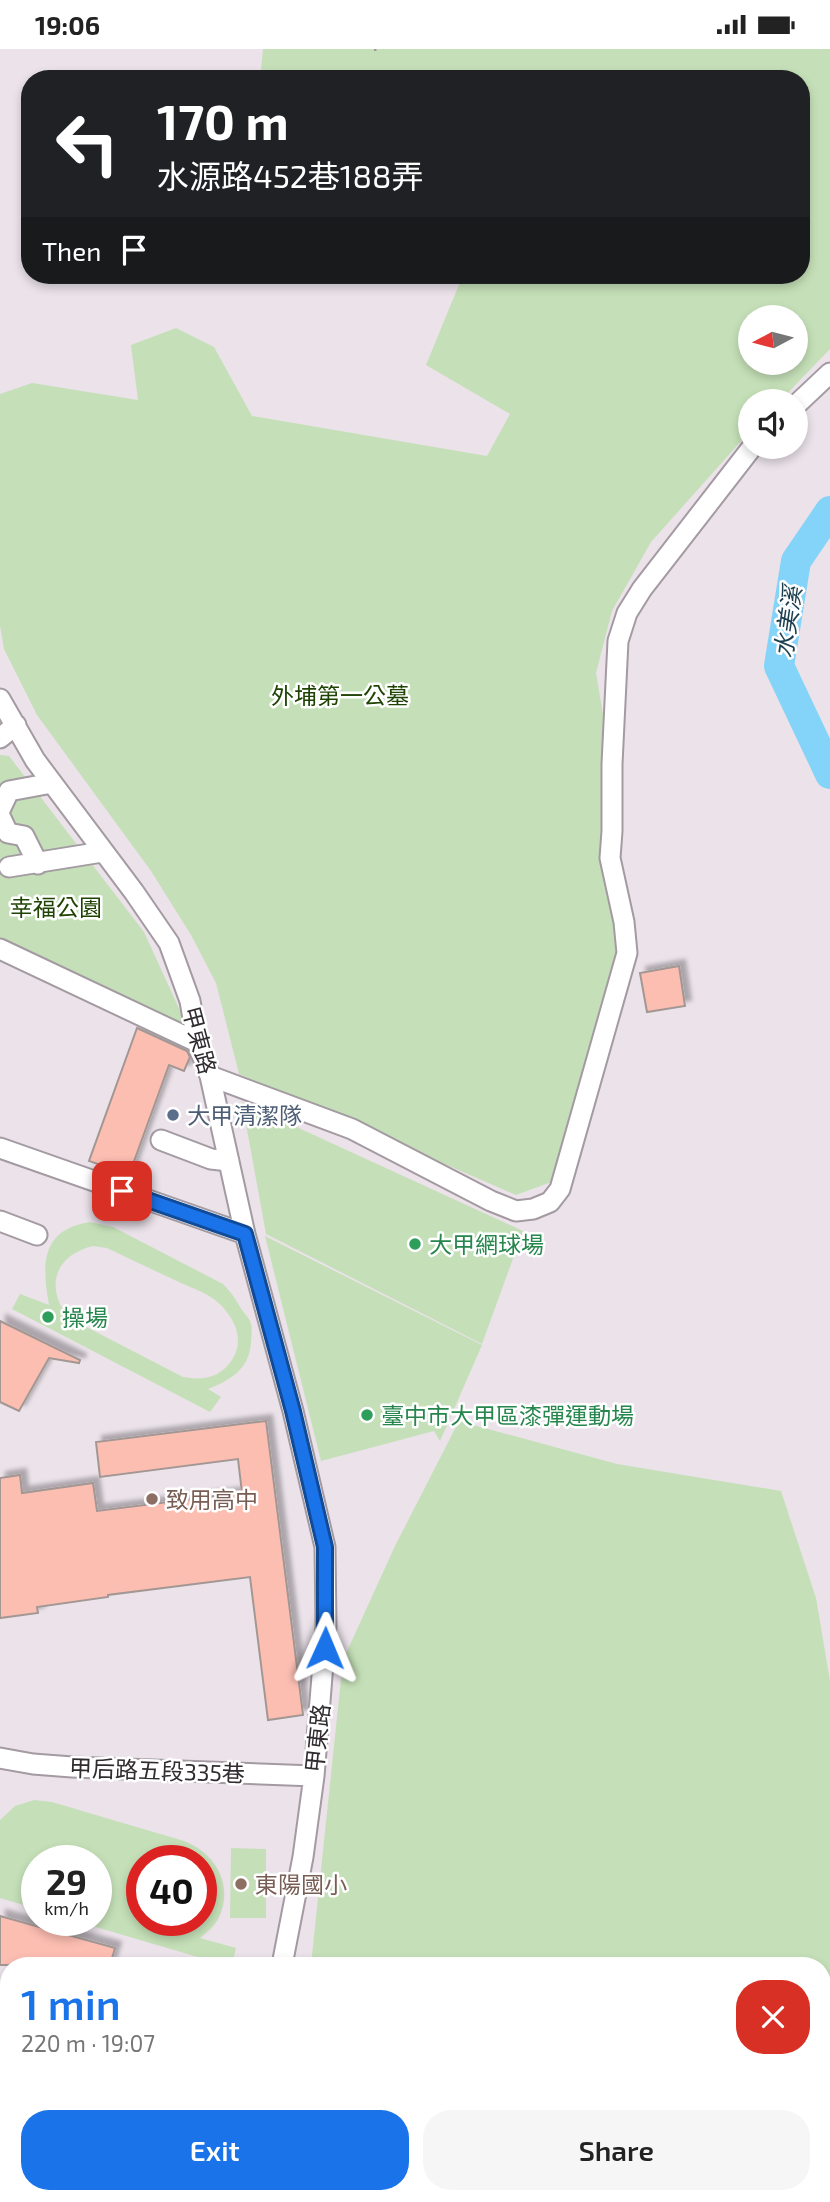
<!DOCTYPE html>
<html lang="en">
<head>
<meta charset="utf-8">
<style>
  body { margin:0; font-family:"Exo 2","Noto Sans TC",sans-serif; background:#f6f6f6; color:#222; height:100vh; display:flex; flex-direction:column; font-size:26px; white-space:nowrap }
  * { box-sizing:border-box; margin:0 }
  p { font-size:23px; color:#767676 }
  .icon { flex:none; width:38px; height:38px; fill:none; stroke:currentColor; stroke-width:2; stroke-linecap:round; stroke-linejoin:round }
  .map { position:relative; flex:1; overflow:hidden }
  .drawer { position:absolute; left:0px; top:1908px; width:831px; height:247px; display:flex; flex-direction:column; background:#fff; border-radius:28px 28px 0 0; box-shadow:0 4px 10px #0003 }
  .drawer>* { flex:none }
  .guide { position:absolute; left:21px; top:21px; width:789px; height:214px; border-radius:28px; box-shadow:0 4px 10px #0003; background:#202124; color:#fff; overflow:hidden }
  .needle { width:46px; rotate:263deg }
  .tools { position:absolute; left:738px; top:256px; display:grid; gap:14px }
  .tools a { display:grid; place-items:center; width:70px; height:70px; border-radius:50%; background:#fff; box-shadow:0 4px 10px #0003; font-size:35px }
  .speed { position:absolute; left:21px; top:1796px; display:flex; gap:14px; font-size:35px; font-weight:700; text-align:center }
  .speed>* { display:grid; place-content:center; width:91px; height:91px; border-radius:50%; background:#fff; box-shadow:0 4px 10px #0003; line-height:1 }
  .speed small { font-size:18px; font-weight:400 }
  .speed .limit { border:10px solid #d22; background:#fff; color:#111 }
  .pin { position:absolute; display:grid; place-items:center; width:60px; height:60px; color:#fff; margin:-30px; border-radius:14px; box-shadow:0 4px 10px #0006 }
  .me { position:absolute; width:77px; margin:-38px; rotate:1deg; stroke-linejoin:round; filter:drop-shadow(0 0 5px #0008) }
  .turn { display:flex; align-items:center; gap:24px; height:147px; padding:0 21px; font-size:32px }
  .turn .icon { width:91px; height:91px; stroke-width:2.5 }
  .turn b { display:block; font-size:49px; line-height:60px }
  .then { display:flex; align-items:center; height:66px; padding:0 21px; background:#0003; gap:14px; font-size:26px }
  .round { display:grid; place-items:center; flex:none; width:74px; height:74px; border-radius:28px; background:#f6f6f6 }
  .overview { display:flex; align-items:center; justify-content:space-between; height:119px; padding:0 21px }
  h1 { font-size:42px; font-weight:600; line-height:52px; color:#1a73e8 }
  .primary-button { display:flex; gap:14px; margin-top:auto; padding:14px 21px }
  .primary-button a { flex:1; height:80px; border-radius:28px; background:#1a73e8; color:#fff; font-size:28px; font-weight:600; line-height:80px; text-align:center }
  .primary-button a+a { background:#f6f6f6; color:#222 }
  .status { display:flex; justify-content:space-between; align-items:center; height:49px; padding:0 35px; background:#fff; direction:ltr }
  .status svg { height:19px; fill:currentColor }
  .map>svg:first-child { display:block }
  .green { fill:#c5e0b8; fill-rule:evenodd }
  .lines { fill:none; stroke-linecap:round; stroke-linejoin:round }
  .river { stroke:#84d3f8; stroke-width:30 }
  .building { fill:#fdbeb2; stroke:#a39794; stroke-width:2; filter:url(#shadow) }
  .minor-casing { stroke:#a39aa2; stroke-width:23 }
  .path { stroke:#9f989e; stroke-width:2.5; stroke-dasharray:2 5; stroke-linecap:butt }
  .minor { stroke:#fff; stroke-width:19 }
  .route-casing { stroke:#114b97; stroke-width:18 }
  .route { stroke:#1a73e8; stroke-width:12 }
  .service-dot { fill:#5c6f8a; stroke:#fff; stroke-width:2.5 }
  .leisure-dot { fill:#2e9e5b; stroke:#fff; stroke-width:2.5 }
  .education-dot { fill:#8d6e63; stroke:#fff; stroke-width:2.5 }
  .labels { text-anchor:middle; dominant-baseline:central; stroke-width:5; stroke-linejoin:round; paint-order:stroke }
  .park-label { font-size:23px; fill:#1e4302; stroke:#fff }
  .street-label { font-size:23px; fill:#302c2f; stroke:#fff }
  .service-label { font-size:23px; fill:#4e5e75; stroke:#fff; text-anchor:start }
  .leisure-label { font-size:23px; fill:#27864d; stroke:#fff; text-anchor:start }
  .education-label { font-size:23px; fill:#785e54; stroke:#fff; text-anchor:start }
  .water-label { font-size:24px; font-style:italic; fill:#1c3f4f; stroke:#fff }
</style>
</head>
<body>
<div class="status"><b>19:06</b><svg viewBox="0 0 49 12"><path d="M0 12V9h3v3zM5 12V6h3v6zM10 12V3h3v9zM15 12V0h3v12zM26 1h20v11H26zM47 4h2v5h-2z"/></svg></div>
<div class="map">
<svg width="830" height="2153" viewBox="0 0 830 2153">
  <defs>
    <filter id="shadow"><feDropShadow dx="6" dy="-6" stdDeviation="2" flood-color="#0004"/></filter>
  </defs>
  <rect width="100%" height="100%" fill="#ebe2ea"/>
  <path class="green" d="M263,0H830V300L780,352H751V381L651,493L612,562L596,624L603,665L607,725L601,798L627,889L554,1132L516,1146L239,1025L216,934L191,886L151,822L37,666L4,600L0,577V345L32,334L138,351L131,296L176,279L214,298L252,367L487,407L510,365L426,316L463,226H802V30H260ZM751,268H796V313H751Z
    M0,706L9,707L144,883L187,977L0,894Z
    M242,1053L523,1182L482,1295L266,1185Z
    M90,1173L113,1178L223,1235C231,1243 235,1249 240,1258C243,1263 247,1266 250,1272C253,1279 251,1286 251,1294C249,1320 231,1331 208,1340L221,1348L210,1363L12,1260L20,1245L49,1256C42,1216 40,1181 90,1173ZM93,1197L107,1199C131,1211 156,1222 181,1234C192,1239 205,1243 215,1251C235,1267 248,1294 228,1316C216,1330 200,1331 183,1328L69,1269C44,1238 55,1206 93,1197Z
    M265,1187L482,1296L440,1392L434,1382L321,1412Z
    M459,1372L617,1415L781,1442L816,1549L830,1632V1952L823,1971L822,1916H311L343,1611L395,1497Z
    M34,1751L52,1753L184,1792C215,1804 234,1835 219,1868C215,1877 207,1883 200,1889L236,1899L232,1916H225L72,1871H96V1811H37V1860L0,1849V1771L15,1757ZM142,1811H201V1871H142Z
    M231,1799L266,1800V1869H230Z"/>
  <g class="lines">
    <path class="river" d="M830,462L796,512L779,617L830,725"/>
  </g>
  <path class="building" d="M679,917L685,957L647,963L640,924Z
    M137,979L187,1002L190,1008L184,1022L169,1016L129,1126L89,1112Z
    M0,1272L80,1311L79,1314L49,1309L19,1362L0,1353Z
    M266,1372L303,1666L268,1671L250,1528L108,1546V1548L37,1558L38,1564L0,1569V1429L20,1426L22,1444L93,1434L97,1462L242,1444L238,1410L100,1428L96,1393Z
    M0,1867L115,1899L110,1916H0Z"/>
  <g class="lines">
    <defs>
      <path id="minor" d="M796,356L830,324
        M0,650L35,711L134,843L169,894L190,952L197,993L210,1027L245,1185L293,1362L325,1498L326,1577L314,1727L303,1808L282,1916
        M0,689L16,676
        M0,761L9,742L52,734
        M0,767L8,784L24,787L38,815
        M9,818L102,803
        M0,900L197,993
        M210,1027L352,1080L491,1152L516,1162L533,1160L550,1153L560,1140L627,904L624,873L610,809L612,782V715L618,592L627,564L642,540L753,397
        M161,1091L211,1110L229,1112
        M0,1099L245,1185
        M0,1172L37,1186
        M0,1709L33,1715L72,1718L314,1727
        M0,2019L9,2020
        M284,2146L289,2153
        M402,2146L404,2153
        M764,2146V2153
        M164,2153L167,2146
        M527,2153L529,2146"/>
    </defs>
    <use href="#minor" class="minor-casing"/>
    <path class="path" d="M375,0L376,4"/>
    <use href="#minor" class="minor"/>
  </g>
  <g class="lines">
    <defs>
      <path id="route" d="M122,1142L245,1185L293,1362L325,1498V1599"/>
    </defs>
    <use href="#route" class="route-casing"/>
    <use href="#route" class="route"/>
  </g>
  <circle class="service-dot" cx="173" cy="1066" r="7"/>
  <g class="leisure-dot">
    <circle cx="415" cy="1195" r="7"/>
    <circle cx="48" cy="1268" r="7"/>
    <circle cx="367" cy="1366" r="7"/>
  </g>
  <g class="education-dot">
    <circle cx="152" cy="1450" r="7"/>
    <circle cx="241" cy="1835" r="7"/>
  </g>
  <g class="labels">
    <g class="park-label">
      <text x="340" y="646">外埔第一公墓</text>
      <text x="56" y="858">幸福公園</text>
    </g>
    <g class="street-label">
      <text transform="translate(200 991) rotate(75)">甲東路</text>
      <text transform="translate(317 1689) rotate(-84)">甲東路</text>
      <text transform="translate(157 1721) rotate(2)">甲后路五段335巷</text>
    </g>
    <g class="service-label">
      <text x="187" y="1066">大甲清潔隊</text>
    </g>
    <g class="leisure-label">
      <text x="429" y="1195">大甲網球場</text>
      <text x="62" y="1268">操場</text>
      <text x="381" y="1366">臺中市大甲區漆彈運動場</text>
    </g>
    <g class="education-label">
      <text x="166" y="1450">致用高中</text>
      <text x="255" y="1835">東陽國小</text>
    </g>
    <g class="water-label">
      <text transform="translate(787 573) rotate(-82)">水美溪</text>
    </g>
  </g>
</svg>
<div class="tools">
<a><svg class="needle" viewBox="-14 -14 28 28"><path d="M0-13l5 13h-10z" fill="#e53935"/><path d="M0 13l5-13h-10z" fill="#767676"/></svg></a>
<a><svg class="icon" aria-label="sound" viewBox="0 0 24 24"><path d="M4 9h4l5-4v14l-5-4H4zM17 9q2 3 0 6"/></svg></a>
</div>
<div class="speed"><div>29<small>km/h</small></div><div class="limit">40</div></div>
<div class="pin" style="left:122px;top:1142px;background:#d93025"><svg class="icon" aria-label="arrive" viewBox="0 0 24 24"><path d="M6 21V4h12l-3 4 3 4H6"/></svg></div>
<svg class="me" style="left:325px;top:1599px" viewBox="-20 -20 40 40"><path d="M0-17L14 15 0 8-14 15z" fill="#1a73e8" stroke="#fff" stroke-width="4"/></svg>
<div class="guide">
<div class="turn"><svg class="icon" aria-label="left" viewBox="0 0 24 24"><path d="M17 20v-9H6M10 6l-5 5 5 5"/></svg><div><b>170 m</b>水源路452巷188弄</div></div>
<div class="then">Then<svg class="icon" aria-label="arrive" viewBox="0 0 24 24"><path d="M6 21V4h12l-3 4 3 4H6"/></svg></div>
</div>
<section class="drawer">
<div class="overview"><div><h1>1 min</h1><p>220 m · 19:07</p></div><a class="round" style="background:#d93025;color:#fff"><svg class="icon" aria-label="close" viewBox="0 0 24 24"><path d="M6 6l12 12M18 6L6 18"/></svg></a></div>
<div class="primary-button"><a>Exit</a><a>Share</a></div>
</section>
</div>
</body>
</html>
